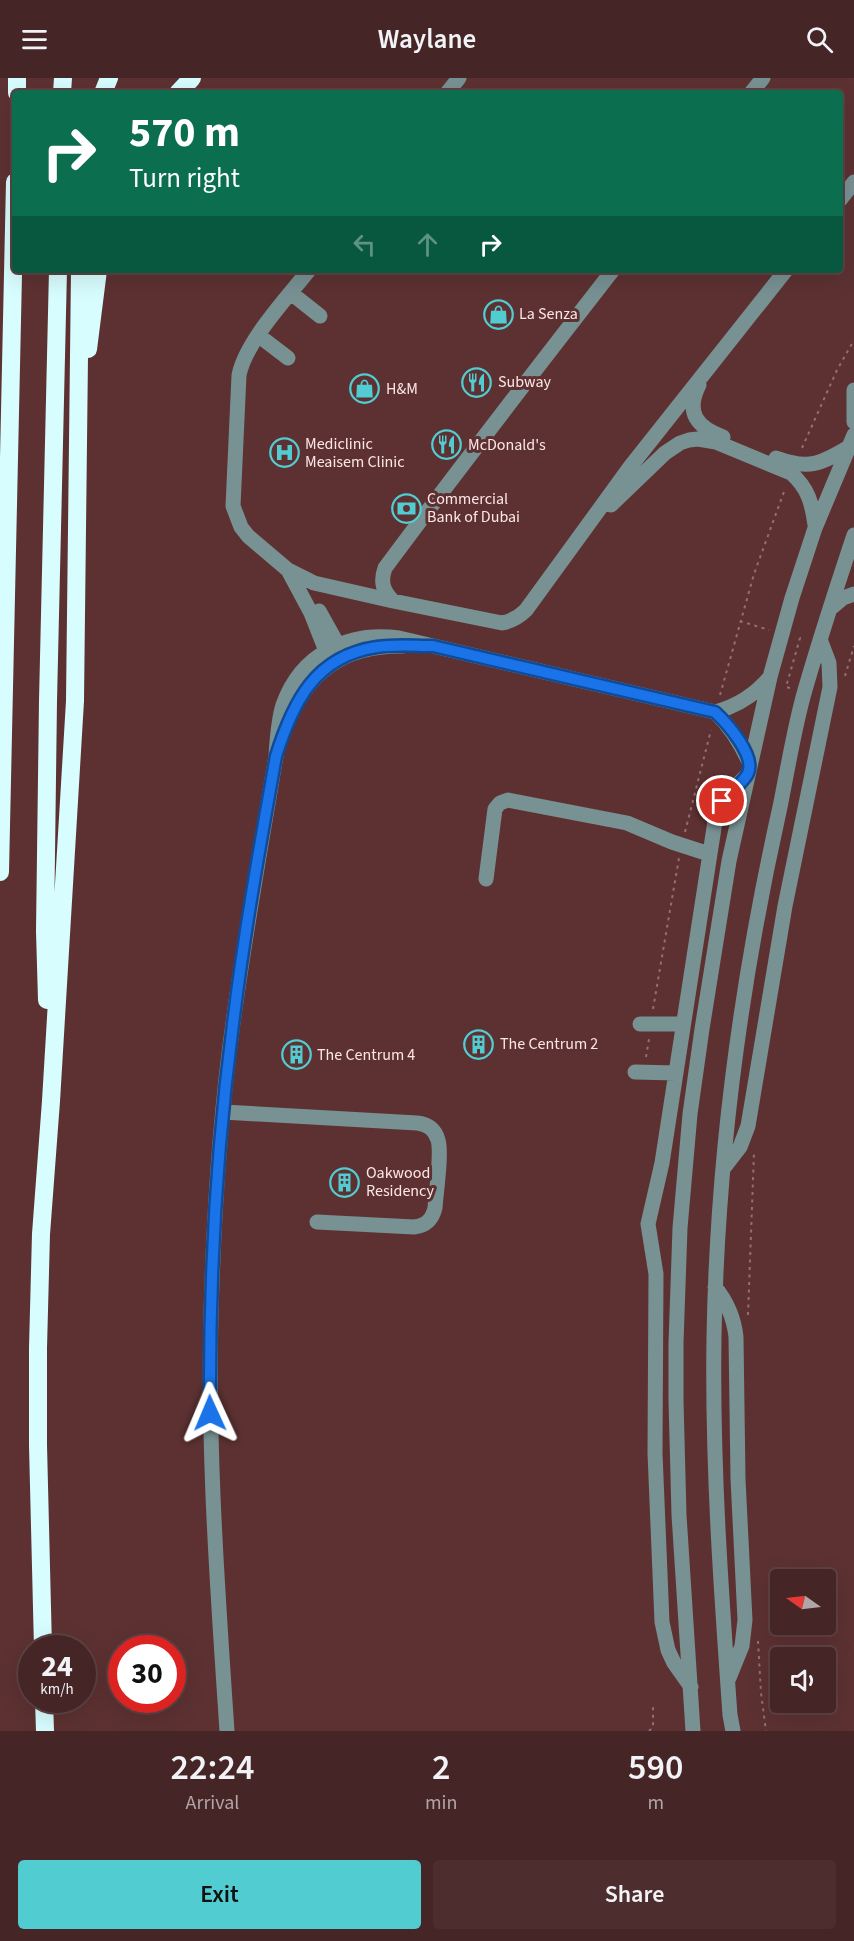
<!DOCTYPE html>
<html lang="en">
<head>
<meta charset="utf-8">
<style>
  body { margin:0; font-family:"Source Sans 3",sans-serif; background:#4d2d2e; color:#f1f3f6; height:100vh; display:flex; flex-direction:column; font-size:22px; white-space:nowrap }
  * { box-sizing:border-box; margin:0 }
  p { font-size:20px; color:#b0a5a7 }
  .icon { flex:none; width:33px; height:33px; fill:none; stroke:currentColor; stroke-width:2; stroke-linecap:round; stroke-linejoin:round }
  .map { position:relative; height:1653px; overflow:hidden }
  .drawer { display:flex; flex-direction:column; background:#462526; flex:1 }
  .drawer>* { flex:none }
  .guide { position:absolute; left:12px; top:12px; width:831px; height:183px; border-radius:6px; box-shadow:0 6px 24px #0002,0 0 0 2px #5e4243; background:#0b6e4f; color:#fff; overflow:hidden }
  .needle { width:39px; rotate:284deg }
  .buttons { position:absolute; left:770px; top:1491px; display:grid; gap:12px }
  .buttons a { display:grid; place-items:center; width:66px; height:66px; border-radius:6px; background:#462526; box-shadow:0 6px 24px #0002,0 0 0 2px #5e4243; font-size:30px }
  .speed { position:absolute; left:18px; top:1557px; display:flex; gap:12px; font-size:30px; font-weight:700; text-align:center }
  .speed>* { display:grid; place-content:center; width:78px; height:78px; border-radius:50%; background:#462526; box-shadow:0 6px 24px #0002,0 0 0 2px #5e4243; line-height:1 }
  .speed small { font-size:15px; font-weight:400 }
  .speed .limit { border:9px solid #d22; background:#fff; color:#111 }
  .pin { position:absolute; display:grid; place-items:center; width:51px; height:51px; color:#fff; margin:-26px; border:3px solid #fff; border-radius:50%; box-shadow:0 2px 6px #0007 }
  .me { position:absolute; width:66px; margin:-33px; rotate:359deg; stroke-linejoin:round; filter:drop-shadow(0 0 4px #0008) }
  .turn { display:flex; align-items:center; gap:21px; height:126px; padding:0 18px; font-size:27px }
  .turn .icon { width:78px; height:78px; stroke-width:2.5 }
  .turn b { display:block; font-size:42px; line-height:51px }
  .lanes { display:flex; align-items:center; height:57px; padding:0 18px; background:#0003; justify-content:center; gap:30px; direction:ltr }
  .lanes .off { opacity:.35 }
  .eta { display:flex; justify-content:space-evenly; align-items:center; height:102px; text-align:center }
  .eta b { font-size:36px; font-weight:600; line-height:42px }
  .primary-button { display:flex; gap:12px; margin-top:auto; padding:12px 18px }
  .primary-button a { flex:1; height:69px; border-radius:6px; background:#51ccd1; color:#111; font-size:24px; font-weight:600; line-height:69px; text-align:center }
  .primary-button a+a { background:#4d2d2e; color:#f1f3f6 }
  header { display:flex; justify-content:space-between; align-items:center; height:78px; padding:0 18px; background:#462526; font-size:27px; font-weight:600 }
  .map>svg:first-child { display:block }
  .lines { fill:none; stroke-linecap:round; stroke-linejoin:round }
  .path { stroke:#946f70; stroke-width:2; stroke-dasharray:3 4.5; stroke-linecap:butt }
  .minor { stroke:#789192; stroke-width:15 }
  .highway { stroke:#d8fdfe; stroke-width:18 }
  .route-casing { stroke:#114b97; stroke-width:15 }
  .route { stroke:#1a73e8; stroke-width:10 }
  .labels { text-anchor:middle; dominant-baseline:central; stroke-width:6; stroke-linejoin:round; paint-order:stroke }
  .poi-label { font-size:16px; fill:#fde6e6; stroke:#5d3132; text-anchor:start }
</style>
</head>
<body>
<header><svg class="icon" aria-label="menu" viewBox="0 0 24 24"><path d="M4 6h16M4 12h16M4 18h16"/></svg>Waylane<svg class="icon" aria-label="search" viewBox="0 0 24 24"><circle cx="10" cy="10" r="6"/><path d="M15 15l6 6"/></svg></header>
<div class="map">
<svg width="854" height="1653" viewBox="0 0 854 1653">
  <rect width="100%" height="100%" fill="#5d3132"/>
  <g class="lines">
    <path class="path" d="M802,370L837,292L854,262
      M740,543L769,552
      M845,598L854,568
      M790,610L786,609L800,560L797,559
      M720,617L754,496L785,411
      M685,754L711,652
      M653,931L679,780
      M646,979L649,961
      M748,1237L754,1075
      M758,1563L761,1615L766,1653
      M649,1653L653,1649V1626"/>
    <path class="minor" d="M447,15L459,0
      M751,15L763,0
      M840,122L854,104
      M309,192C287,220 246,263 239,297L233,428L241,449L248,458L288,492L314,505L393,523L502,545C512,543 519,539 526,532L630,389L786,192
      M291,215L320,238
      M258,257L288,280
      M699,307C685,335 697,349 723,359
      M854,312V344
      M776,380C809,392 821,386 849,369
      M611,427L665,375L680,365L689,362L698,361L716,364L791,395C808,410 812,425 815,447
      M288,492L311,535L326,573
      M393,523C383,513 380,504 385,490C459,390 536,291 613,192
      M831,530L843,520L854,516
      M319,533L338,567
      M715,634C731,649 741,666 750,686
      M285,648C308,594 343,567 403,568
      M486,801L495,731L500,725L508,722L627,745L672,764L709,776
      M640,946H683
      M635,994L676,995
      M223,1034L417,1045C427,1046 435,1051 438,1062C442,1075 436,1115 435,1130C432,1142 426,1148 414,1149L317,1144
      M723,1091L740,1069L748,1048L785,828L830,609L829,585L821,564
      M715,1209C728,1225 734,1240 736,1259L738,1401L745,1542L742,1568L729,1600
      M691,1609L674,1585L668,1572L662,1544L655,1375L656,1196L648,1146L662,1085L716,737L722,723L748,696
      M227,1653C217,1504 206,1355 212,1205C215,1118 221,1031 233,945C245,856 261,767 276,678C277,661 278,643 283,627C301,576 348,553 399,560L715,634C738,628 755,617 770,599
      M693,1653L679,1437L676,1322V1265L680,1150L690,1036L702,951L729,783L770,599L792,520L815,450L854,357
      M733,1653L730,1637C721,1511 712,1385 714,1259C717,1080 741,903 780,729C788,690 794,650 805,612C820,560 837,508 854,457"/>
    <path class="highway" d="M17,15V0
      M62,15L63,0
      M103,15L109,0
      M178,15L192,0
      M88,271L98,192
      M0,794L15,104
      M47,922L45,853L48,623L58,192
      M43,1570L38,1367V1270L41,1156L51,1023L75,623L80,192
      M44,1622L45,1653"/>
  </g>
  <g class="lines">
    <defs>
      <path id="route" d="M210,1335C209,1205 216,1075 233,946C244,856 260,767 276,678C293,624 315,578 377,569C395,566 414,568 433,568L715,634C727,645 756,678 748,695C745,703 729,715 722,723"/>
    </defs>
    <use href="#route" class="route-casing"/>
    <use href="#route" class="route"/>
  </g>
  <defs>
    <symbol id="shop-ring" viewBox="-11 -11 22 22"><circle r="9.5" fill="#5d3132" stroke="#51ccd1" stroke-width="1.5"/><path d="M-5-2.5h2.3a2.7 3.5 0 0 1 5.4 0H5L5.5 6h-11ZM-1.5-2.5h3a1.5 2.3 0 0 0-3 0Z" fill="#51ccd1"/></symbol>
    <symbol id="restaurant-ring" viewBox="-11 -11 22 22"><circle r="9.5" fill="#5d3132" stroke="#51ccd1" stroke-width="1.5"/><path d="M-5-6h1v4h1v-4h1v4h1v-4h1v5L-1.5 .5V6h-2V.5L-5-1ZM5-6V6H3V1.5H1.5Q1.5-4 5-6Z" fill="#51ccd1"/></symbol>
    <symbol id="hospital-ring" viewBox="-11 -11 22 22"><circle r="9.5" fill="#5d3132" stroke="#51ccd1" stroke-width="1.5"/><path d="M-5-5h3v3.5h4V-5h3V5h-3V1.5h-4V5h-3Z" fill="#51ccd1"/></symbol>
    <symbol id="bank-ring" viewBox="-11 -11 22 22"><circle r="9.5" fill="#5d3132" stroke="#51ccd1" stroke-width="1.5"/><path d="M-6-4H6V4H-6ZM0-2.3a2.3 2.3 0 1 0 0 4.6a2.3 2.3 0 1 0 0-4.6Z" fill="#51ccd1"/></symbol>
    <symbol id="building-ring" viewBox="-11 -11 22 22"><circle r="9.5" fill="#5d3132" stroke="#51ccd1" stroke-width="1.5"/><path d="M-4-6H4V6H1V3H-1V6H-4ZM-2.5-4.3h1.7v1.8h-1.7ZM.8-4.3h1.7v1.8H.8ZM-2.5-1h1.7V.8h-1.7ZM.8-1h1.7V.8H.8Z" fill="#51ccd1"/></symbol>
  </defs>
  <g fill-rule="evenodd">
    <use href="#shop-ring" x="482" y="220" width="33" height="33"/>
    <use href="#restaurant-ring" x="460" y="288" width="33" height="33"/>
    <use href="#shop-ring" x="348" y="294" width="33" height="33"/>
    <use href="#restaurant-ring" x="430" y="350" width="33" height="33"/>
    <use href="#hospital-ring" x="268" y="358" width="33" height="33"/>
    <use href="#bank-ring" x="390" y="414" width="33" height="33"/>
    <use href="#building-ring" x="462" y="950" width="33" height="33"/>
    <use href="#building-ring" x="280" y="960" width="33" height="33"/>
    <use href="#building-ring" x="328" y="1088" width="33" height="33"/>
  </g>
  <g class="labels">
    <g class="poi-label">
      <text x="519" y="236">La Senza</text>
      <text x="498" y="304">Subway</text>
      <text x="386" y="311">H&amp;M</text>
      <text x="305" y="366">Mediclinic<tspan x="305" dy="18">Meaisem Clinic</tspan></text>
      <text x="468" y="367">McDonald's</text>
      <text x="427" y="421">Commercial<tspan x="427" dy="18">Bank of Dubai</tspan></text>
      <text x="500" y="966">The Centrum 2</text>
      <text x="317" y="977">The Centrum 4</text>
      <text x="366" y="1095">Oakwood<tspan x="366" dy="18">Residency</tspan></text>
    </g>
  </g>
</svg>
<div class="buttons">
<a><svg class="needle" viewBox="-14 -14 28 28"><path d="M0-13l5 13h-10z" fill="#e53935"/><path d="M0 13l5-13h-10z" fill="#b0a5a7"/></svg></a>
<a><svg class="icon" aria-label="sound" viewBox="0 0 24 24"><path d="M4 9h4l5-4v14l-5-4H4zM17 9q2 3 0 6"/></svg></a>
</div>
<div class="speed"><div>24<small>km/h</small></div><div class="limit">30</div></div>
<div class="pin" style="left:722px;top:723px;background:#d93025"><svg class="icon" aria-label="arrive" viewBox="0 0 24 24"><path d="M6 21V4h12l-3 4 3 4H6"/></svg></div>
<svg class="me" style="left:210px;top:1335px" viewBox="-20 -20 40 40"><path d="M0-17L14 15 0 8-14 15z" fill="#1a73e8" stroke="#fff" stroke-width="4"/></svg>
<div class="guide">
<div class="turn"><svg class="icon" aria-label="right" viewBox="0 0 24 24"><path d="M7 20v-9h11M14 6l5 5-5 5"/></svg><div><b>570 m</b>Turn right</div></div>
<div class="lanes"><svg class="icon off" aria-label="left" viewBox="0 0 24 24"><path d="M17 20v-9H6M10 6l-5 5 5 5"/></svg><svg class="icon off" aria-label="ahead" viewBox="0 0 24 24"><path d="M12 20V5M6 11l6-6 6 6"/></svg><svg class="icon" aria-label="right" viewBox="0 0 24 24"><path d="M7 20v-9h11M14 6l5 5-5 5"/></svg></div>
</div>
</div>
<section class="drawer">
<div class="eta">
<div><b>22:24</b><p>Arrival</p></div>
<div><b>2</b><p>min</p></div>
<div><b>590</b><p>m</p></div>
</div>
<div class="primary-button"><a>Exit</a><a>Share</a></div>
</section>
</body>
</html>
